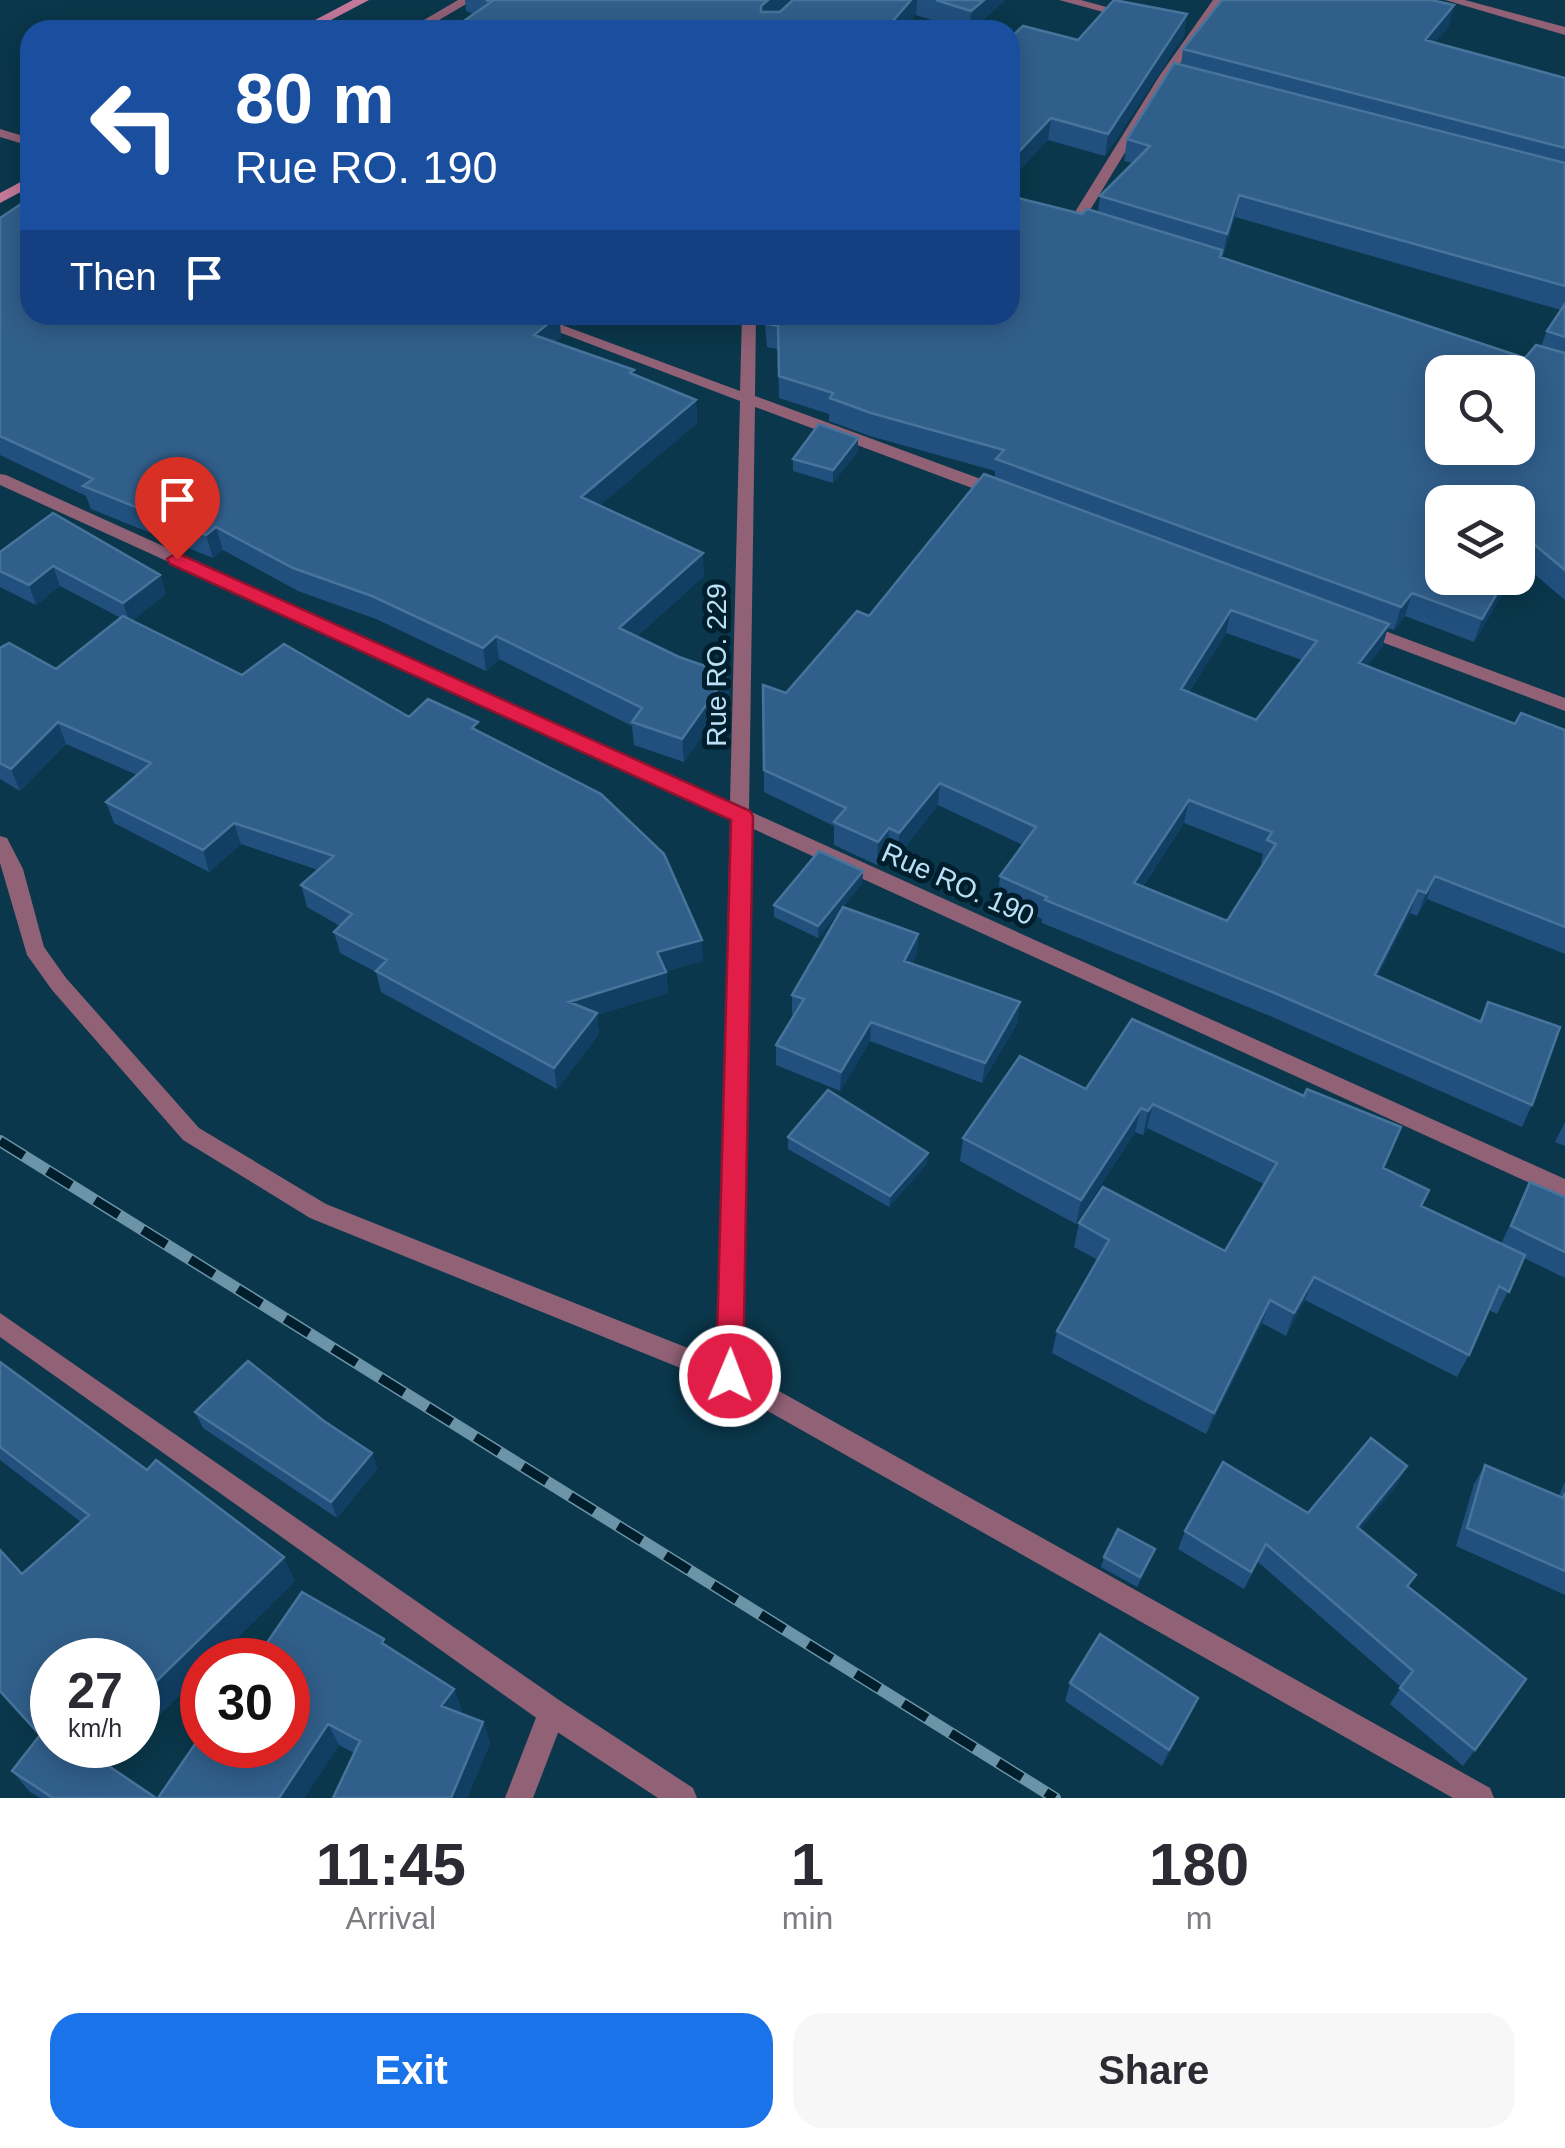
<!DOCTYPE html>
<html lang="en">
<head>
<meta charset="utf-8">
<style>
  body { margin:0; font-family:Helvetica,sans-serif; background:#f7f7f7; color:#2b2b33; height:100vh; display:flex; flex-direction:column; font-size:38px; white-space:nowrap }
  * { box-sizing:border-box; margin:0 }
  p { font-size:32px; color:#7c7c81 }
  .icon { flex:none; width:55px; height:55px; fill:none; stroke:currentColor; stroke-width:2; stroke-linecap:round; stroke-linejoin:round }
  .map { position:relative; height:1798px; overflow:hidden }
  .panel { display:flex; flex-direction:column; background:#fff; flex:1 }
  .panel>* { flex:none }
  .hud { position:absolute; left:20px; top:20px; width:1000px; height:305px; border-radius:30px; box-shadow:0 5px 25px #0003; background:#1a4fa0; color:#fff; overflow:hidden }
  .buttons { position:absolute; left:1425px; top:355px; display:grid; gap:20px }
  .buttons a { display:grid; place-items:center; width:110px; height:110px; border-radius:20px; background:#fff; box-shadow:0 5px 25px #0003; font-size:50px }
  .speed { position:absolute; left:30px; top:1638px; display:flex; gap:20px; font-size:50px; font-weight:700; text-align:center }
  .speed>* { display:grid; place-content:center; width:130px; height:130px; border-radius:50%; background:#fff; box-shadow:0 5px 25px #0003; line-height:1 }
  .speed small { font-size:25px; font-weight:400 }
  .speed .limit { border:15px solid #d22; background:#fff; color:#111 }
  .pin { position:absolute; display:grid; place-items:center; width:85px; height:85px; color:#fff; margin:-102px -42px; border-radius:50% 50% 50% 0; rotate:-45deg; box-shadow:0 0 10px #0007 }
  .pin .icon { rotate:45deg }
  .me { position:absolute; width:110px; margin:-55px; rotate:1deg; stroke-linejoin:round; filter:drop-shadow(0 0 8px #0008) }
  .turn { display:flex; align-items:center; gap:35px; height:210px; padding:0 50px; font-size:45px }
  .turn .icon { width:130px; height:130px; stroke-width:2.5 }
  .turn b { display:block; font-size:70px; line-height:85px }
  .then { display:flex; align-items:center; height:95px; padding:0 50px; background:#0003; gap:20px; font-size:38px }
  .eta { display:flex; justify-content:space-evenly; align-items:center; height:170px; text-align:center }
  .eta b { font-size:60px; font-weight:600; line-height:70px }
  .button { display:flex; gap:20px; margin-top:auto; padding:20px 50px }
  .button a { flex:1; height:115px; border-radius:30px; background:#1a73e8; color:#fff; font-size:40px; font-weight:600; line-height:115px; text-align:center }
  .button a+a { background:#f7f7f7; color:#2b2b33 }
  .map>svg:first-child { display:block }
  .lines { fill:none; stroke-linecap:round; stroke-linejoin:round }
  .service { fill:#916176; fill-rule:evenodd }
  .minor { fill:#916176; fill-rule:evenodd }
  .secondary { fill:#c5799b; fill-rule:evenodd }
  .rail-casing { stroke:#6c94a9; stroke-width:12 }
  .rail { stroke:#001e2c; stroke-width:9; stroke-dasharray:28; stroke-linecap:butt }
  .wall { fill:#21507e; fill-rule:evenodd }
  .shaded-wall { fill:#113f64 }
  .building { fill:#315f8b; stroke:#47749b; stroke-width:2.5; fill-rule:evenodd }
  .route { fill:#e11d48; stroke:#92132f; stroke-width:2.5 }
  .labels { text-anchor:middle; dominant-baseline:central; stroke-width:10; stroke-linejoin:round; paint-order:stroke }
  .street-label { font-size:28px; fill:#bbe0f5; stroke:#001e2c }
</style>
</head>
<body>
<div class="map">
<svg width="1565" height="1798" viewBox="0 0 1565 1798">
  <rect width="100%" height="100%" fill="#0a374b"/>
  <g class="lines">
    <path class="service" d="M0,129L30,138V146L0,137Z
      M0,836L7,838L23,869L44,947L66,978L199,1128L326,1204L738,1368L1490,1788L1494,1798H1453L720,1384L310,1218L183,1140L52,990L27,955L0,863Z
      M0,1313L562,1702L693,1788L697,1798H658L542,1722L0,1337Z"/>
    <path class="minor" d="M458,0H473L422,30H407Z
      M1059,0H1081L1135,15L1129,19Z
      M1213,0H1225L1172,75L1084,220L1072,223L1070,220L1160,75Z
      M1445,0H1465L1565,27V35Z
      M514,315H535L740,391L742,315H756L755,396L1008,489L1010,493L1008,497H996L755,407L749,811L1565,1179V1199L749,827L741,1376L738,1384L729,1387L720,1384L717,1376L730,818L0,485V474L6,475L730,802L740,401Z
      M1361,622L1565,698V711L1355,632L1352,628L1355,624Z
      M552,1698L562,1702L566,1712L533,1798H505L542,1702Z"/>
    <path class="secondary" d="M353,0H369L312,30H296Z
      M30,177V187L0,203V193Z"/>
    <defs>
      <path id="rail" d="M0,1141L1055,1798"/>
    </defs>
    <use href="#rail" class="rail-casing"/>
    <use href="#rail" class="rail"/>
  </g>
  <path class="wall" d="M465,0H791L779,12L793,0H1005L972,30H963L916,15L474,14L466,11Z
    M1187,14L1184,35L1105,156L1048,140L1010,180V38L1078,40Z
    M1449,26L1435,42L1565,78V600L1521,563L1442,578H1512L1474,642L1405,616L1394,630L1388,628L1382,647L1367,666L1515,724L1565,730V954L1427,899L1417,916L1410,913L1377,977L1479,1022L1488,1002L1532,1105L1522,1127L1270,1016L1042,923V919L998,898L1000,876L1023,845L938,805L898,856L888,851L877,865L834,845V826L764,792L763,685L786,693L869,616L995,478V471L870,436L829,421V414L779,398L778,349L767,347L764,315H1010L1082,214L1098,212L1100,196L1133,163L1124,161L1127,139L1181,65L1183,49ZM1235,217L1561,310L1547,331L1541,346L1525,358L1221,257L1223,256ZM1226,633L1302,660L1256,720L1189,692ZM1184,823L1263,854L1261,863L1263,864L1227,921L1143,886Z
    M0,218L30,315H589L575,326L560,320L561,337L555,342L696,400L697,423L600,505L704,576L636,637L679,657L728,674L729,697L684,762L634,745L632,726L499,659L486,671L376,619L298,591L223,550L213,558L91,509L86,496L0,455Z
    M858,438V451L833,483L793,471V459Z
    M0,552L160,575L166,594L132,621L242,675L480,732L703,961L666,971L668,993L597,1015L599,1034L557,1089L381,992L376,972L340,953L334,932L340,926L307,907L301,885L318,870L241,844L209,872L114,823L106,802L137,775L66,744L20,791L0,779V648L56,669L121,618L60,586L36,605L0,587Z
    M863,871L862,883L843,907L918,934L917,954L912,963L1018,1022L982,1083L870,1041L840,1091L776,1065V1045L794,1015L792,1014V995L842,908L818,938L774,917V905Z
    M1132,1019L1383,1169L1421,1206L1501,1244L1530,1182L1565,1197V1278L1524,1258L1497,1314L1489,1310L1469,1355L1457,1377L1305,1300L1286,1336L1262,1323L1206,1434L1052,1353L1057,1331L1098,1260L1074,1247L1079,1223L1225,1251L1264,1184L1147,1128L1143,1135L1135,1132L1076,1224L960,1161L963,1138L1086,1089Z
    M1565,1122V1146L1555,1142Z
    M788,1137L927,1164L889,1207L788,1149Z
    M0,1362L295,1581L138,1736V1660L107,1765L156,1798H40L30,1792L12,1771L39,1736L0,1693V1550L22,1574L81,1522L0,1460Z
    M195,1412L324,1421L372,1453L377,1469L337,1518L203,1428Z
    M1485,1465L1559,1496L1565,1481V1595L1456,1546L1474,1484Z
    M1397,1485L1360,1529L1416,1575L1409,1587L1475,1750L1463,1766L1390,1704L1401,1687L1258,1562L1244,1589L1178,1549L1185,1531L1308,1513Z
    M1104,1557L1151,1559L1137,1587L1101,1567Z
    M387,1646L454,1689L462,1711L460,1713L483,1722L490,1743L467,1798H333L354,1753L339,1745L304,1798H158Z
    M1070,1683L1198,1698L1190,1715L1162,1766L1065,1701Z"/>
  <path class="shaded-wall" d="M768,0H791L761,27V6Z
    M911,0H917L916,15L903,30H885Z
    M984,0H1005L972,30H970L971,11Z
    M1454,5L1449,26L1420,61L1425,40Z
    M1187,14L1184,35L1105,156L1108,134Z
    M1051,118L1048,140L1010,180V161Z
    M1239,195L1235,217L1223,256L1227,234Z
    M559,315L561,337L536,358L534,335Z
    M574,315H589L575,326Z
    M696,400L697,423L583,520L581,497Z
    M858,438V451L833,483V470Z
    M216,527L223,550L213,558L206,535Z
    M1529,540L1521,563L1518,568V559Z
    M703,553L704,576L620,651L619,628Z
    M53,566L60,586L36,605L29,585Z
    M160,575L166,594L130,623L123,603Z
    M1506,578H1512L1474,642L1482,619Z
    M1412,593L1405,616L1394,630L1401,607Z
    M1231,610L1226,633L1176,712L1181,689Z
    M1389,624L1382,647L1353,686L1359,663Z
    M496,636L499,659L486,671L483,648Z
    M728,674L729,697L684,762L682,739Z
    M58,722L66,744L20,791L11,769Z
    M940,783L938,805L898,856L899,833Z
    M1189,800L1184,823L1130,905L1134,883Z
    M234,823L241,844L209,872L203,850Z
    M889,828L888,851L877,865L878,842Z
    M863,871L862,883L818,938V926Z
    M1435,876L1427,899L1417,916L1426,893Z
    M1418,890L1410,913L1367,998L1375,975Z
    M918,934L917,954L902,981L904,961Z
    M702,940L703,961L658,973L657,952Z
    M666,972L668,993L597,1015L599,1034L557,1089L554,1068L569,1002Z
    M1020,1002L1018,1022L982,1083L985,1063Z
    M871,1022L870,1041L840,1091L841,1072Z
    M1153,1104L1147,1128L1143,1135L1148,1111Z
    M1141,1108L1135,1132L1076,1224L1081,1200Z
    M928,1153L927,1164L889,1207L890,1196Z
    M1314,1277L1305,1300L1286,1336L1294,1313Z
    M1270,1300L1262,1323L1206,1434L1214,1413Z
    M372,1453L377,1469L337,1518L331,1502Z
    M1407,1466L1397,1485L1347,1545L1357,1527Z
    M284,1557L295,1581L215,1660H202V1672L138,1736V1699Z
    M454,1689L462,1711L449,1728L441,1706Z
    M1198,1698L1190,1715L1162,1766L1169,1750Z
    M483,1722L490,1743L467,1798H451Z
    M328,1724L339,1745L304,1798H279Z
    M90,1745H128L101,1771L85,1750Z"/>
  <path class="building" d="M486,0H768L761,6V12H780L793,0H911L885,30H451L491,2Z
    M936,0H984L971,11Z
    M1114,0L1187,14L1108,134L1051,118L1010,161V38L1023,26L1078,40Z
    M1222,0H1431L1454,5L1425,40L1565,78V148L1183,49Z
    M1174,63L1565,163V286L1239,195L1227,234L1100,196L1150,146L1127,139Z
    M1010,196L1082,214L1087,209L1222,250L1220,257L1525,358L1536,345L1565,353V570L1529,540L1518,559V502H1442V578H1506L1482,619L1412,593L1401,607L996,459L1004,450L871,413L830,398L833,393L779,376L778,326L767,324L766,315H1010ZM1442,372H1518V448H1442Z
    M30,198V315H559L534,335L634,370L630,373L696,400L581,497L703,553L619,628L679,657L728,674L682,739L632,722L642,708L496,636L483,648L372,596L293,568L216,527L206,535L83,486L93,479L0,436V218Z
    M1565,304V337L1547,331Z
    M819,424L858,438L833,470L793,459Z
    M984,474L1389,624L1359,663L1515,724L1521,713L1565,730V927L1435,876L1426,893L1418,890L1375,975L1481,1022L1488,1002L1560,1027L1532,1105L1277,994L1045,900L1047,897L1000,876L1036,827L940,783L899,833L889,828L878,842L834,822L846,808L764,770L763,685L786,693L857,611L869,616ZM1231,610L1317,641L1256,720L1181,689ZM1189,800L1272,832L1267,840L1276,844L1227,921L1134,883Z
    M53,513L160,575L123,603L53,566L29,585L0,571V552Z
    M123,616L242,675L284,644L409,717L428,699L478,722L472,728L601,794L664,854L702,940L657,952L666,972L569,1002L597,1013L554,1068L376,971L387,960L334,932L352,914L301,885L334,856L234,823L203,850L106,802L151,763L58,722L11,769L0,763V648L9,643L56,669Z
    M819,851L863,871L818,926L774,905Z
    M843,907L918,934L904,961L1020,1002L985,1063L871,1022L841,1072L776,1045L804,999L792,995Z
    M1132,1019L1304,1096L1307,1089L1401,1127L1383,1168L1429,1190L1421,1206L1525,1255L1509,1292L1499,1286L1469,1355L1314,1277L1294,1313L1270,1300L1214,1413L1057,1331L1109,1240L1079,1223L1103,1187L1225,1251L1277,1163L1153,1104L1148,1111L1141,1108L1081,1200L963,1138L1020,1056L1086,1089Z
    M828,1090L928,1153L890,1196L788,1137Z
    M1530,1182L1565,1197V1252L1511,1226Z
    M248,1361L324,1421L372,1453L331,1502L195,1412Z
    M0,1362L147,1470L156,1460L284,1557L138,1699V1660H52V1745H90L85,1750L156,1798H53L12,1771L40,1735L0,1691V1550L22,1574L89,1515L0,1447Z
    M1371,1438L1407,1466L1357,1527L1416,1575L1407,1586L1526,1679L1475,1750L1400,1688L1413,1671L1266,1544L1251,1572L1185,1531L1223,1462L1308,1513Z
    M1485,1465L1563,1498L1565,1493V1571L1467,1528Z
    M1118,1529L1155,1549L1140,1577L1104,1557Z
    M302,1592L384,1639L382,1643L454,1689L441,1706L483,1722L451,1798H333L360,1741L328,1724L279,1798H158L202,1734V1745H288V1660H255Z
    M1100,1634L1198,1698L1169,1750L1070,1683Z"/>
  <path class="route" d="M177,553L750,811L753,816L743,1376L739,1385L730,1388L720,1385L716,1376L731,820L170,564L167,559Z"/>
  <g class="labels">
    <g class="street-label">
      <text transform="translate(716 665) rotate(-90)">Rue RO. 229</text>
      <text transform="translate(958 884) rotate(24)">Rue RO. 190</text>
    </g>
  </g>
</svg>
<div class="buttons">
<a><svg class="icon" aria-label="search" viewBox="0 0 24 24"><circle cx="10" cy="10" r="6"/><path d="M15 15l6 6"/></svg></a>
<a><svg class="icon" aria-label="layers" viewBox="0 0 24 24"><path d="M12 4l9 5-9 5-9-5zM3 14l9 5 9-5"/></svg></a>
</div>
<div class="speed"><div>27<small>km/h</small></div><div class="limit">30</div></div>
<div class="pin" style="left:177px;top:559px;background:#d93025"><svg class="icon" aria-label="arrive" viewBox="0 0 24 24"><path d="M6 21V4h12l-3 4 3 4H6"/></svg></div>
<svg class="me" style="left:730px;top:1376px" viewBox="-20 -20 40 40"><circle r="17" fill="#e11d48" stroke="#fff" stroke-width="3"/><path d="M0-11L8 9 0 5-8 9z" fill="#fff"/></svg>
<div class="hud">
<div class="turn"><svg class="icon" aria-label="left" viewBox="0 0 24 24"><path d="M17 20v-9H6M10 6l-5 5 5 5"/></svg><div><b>80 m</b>Rue RO. 190</div></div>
<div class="then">Then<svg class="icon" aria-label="arrive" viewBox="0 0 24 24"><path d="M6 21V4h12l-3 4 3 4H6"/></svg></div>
</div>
</div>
<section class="panel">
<div class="eta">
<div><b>11:45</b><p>Arrival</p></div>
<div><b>1</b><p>min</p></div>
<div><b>180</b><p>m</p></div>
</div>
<div class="button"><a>Exit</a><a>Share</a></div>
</section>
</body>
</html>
